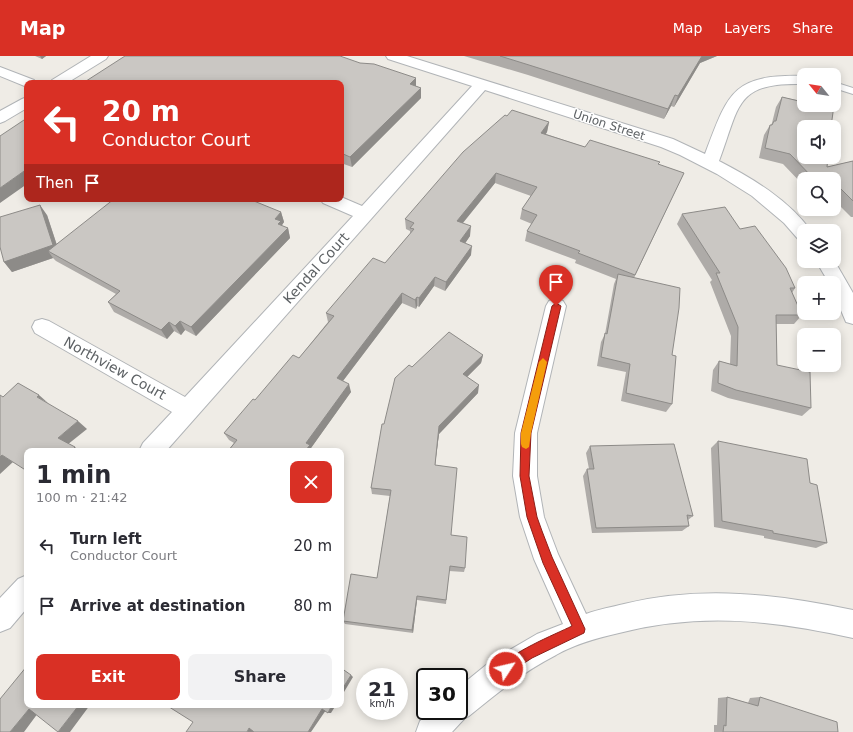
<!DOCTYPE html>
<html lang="en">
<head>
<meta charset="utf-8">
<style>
  body { margin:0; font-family:"DejaVu Sans",sans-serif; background:#f2f2f3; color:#2b2b33; height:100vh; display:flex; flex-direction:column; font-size:15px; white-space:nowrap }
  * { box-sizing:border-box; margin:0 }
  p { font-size:13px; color:#7c7c81 }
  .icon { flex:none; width:22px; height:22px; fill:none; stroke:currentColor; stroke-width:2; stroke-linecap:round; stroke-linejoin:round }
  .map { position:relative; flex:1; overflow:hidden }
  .sheet { position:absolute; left:24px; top:392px; width:320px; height:260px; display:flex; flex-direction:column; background:#fff; border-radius:8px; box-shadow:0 2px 10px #0003 }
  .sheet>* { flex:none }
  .hud { position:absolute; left:24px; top:24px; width:320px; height:122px; border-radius:8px; box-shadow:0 2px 10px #0003; background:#d93025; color:#fff; overflow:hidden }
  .needle { width:26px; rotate:300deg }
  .buttons { position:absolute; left:797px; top:12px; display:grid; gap:8px }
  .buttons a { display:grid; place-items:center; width:44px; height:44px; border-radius:8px; background:#fff; box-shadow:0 2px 10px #0003; font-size:20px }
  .speed { position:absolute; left:356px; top:612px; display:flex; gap:8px; font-size:20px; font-weight:700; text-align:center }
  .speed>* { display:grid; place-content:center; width:52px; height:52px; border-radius:50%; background:#fff; box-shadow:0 2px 10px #0003; line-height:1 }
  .speed small { font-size:10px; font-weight:400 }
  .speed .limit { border:2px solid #111; border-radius:6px; background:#fff; color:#111 }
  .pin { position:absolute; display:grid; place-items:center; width:34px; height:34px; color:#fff; margin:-41px -17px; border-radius:50% 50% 50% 0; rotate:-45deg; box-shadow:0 0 4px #0007 }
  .pin .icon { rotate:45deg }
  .me { position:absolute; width:44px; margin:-22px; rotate:55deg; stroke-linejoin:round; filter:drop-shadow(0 0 3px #0008) }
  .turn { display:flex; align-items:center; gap:14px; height:84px; padding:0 12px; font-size:18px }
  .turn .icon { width:52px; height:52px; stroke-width:2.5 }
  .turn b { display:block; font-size:28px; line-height:34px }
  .then { display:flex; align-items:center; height:38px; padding:0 12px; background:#0003; gap:8px; font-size:15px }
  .round { display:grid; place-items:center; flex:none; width:42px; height:42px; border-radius:8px; background:#f2f2f3 }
  .headline { display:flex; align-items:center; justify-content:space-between; height:68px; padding:0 12px }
  h1 { font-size:24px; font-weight:600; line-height:30px }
  .button { display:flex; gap:8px; margin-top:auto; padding:8px 12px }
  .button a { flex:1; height:46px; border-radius:8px; background:#d93025; color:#fff; font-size:16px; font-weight:600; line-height:46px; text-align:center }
  .button a+a { background:#f2f2f3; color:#2b2b33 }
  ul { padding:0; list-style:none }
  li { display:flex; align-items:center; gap:12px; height:60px; padding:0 12px }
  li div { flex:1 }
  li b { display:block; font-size:15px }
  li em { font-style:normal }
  header { display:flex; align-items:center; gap:24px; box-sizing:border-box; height:56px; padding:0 20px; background:#d93025; color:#fff }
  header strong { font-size:19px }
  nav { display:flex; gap:22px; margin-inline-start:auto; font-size:14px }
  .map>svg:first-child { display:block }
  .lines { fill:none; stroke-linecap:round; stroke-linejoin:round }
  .lane-casing { stroke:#b1b4b7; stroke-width:2 }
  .street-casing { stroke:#b1b4b7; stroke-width:2 }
  .lane { fill:#fff; fill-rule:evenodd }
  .street { fill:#fff; fill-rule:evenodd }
  .wall { fill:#aeaba8 }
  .shaded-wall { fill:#8d8b88 }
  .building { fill:#cac7c3; stroke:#8d8b88 }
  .route { fill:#d93025; stroke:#8d1f18 }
  .slow { fill:#f59e0b }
  .labels { text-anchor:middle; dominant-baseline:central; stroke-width:3; stroke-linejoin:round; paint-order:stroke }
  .far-street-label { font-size:12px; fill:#5e6265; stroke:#fff }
  .street-label { font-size:14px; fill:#5e6265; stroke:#fff }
</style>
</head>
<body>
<header>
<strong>Map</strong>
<nav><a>Map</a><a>Layers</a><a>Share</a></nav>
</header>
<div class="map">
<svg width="853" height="676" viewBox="0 0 853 676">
  <rect width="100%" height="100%" fill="#efece6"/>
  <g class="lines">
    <defs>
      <path id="lane" d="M834,26L853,32V38L834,32Z"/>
      <path id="street" d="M91,0H108L106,3L67,27H50L52,24Z
        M386,0H407L673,83L705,98C728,37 732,18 804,20V28C734,26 740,50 719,105C752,122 789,144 811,175H804V184L798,183L784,167L752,140L717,118L680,99L661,91L485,34L166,395H139L143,387L172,356L35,277L32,271L35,265L42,263L49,265L185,341L353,160L323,147L320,143H341V141L362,150L472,30L388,3Z
        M0,11L34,24L36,27H27V31L0,20Z
        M27,41V52L5,65L0,67V55L22,43Z
        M834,204L853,237V268L846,266L834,238V227H829L816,205H834Z
        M556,242L563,245L566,250L537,377V420L544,461L558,498L586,558C599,553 612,551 624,548C702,529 776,538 853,554V582C771,564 701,556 619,577C597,582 575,588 556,599C523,616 497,637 469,660L465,662L452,676H416L420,665L432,655H459V631L491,605L537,578L563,568L534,503L520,461L513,420L515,377L546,250L549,245Z
        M27,519V552L10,572L0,576V542L18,523Z"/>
    </defs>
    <use href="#lane" class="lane-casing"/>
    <use href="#street" class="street-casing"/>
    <use href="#lane" class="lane"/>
    <use href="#street" class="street"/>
  </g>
  <path class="wall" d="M35,0H46L42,3Z
    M464,0H717L700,7L674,51L671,50L664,63L528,19Z
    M360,7L416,22V30L421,32V42L352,111L341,107V27Z
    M804,40L827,111L853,105V161H851L834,144V123H804V130L783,108L759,102L764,79L770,69H771L772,67L776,51L782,41L801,45Z
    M507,60L549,66L547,76L546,78L585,91L659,109L684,117L634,222L672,299V348L666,356L621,345L626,316L597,310L601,286L605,278L614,228L616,223L575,207L576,204L525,185L527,175L532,168L520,163L522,153L531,140L495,127L463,167L470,180L465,187L471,199L445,235L434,230L419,251L417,250L416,253L402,247L343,325L351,336L311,392L312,395H228L234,387L229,384L224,377L255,344L299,302L328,266L326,257L385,207L410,178V175L406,173L405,163Z
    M221,144L281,156L284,166L282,169V170L288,172L290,182L196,280L185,274L181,279L174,275L167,283L114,256L108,246L116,238L56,205L53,202L12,216L4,206L47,159L57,189Z
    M682,158L740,173L795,232L792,237L802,259L794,268H776L777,309L811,352L802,360L728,342L711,335L713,314L719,305L730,308L731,280L710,226L712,224L677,168Z
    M483,299L481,307L467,321L478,337L439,378L435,410L451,479L465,512L464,516L449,515L446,548L417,544L413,577L345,568L343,565L377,522L390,440L372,438L371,432L384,368L412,311Z
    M718,385L827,487L816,492L764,482V480L714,471L711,392Z
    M590,390L693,460L688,464L689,470L682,475L592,477L583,420L587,413H589L586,397Z
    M727,641L748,647L750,642L760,641L838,676H714V669H717L718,642Z"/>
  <path class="shaded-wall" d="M40,0H46L42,3Z
    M702,0H717L700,7L674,51L678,40Z
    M416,22V32L410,28Z
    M421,32V42L352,111L350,101Z
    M675,39L671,50L664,63L668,53Z
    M549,66L547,76L539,87L541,77Z
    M27,113V128L0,147V132Z
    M496,117L495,127L457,174V165Z
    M840,132L834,139V133Z
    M40,149L47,159L60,199L48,195L53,202L12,216L4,206Z
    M281,156L284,166L282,169L283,175L281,178L275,163Z
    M471,170L470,180L460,195V185Z
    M288,172L290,182L196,280L191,271Z
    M472,190L471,199L445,235L446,226Z
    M435,221L434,230L419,251V242Z
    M402,237V247L339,330L337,322Z
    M417,241V250L416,253L415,244Z
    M180,265L185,274L181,279L175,270Z
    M169,266L174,275L167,283L161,274Z
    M483,299L481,307L462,326L463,318Z
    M349,328L351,336L311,392L312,395H305L306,387Z
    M479,329L478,337L439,378L434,416L439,370Z
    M39,339L48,347L37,341Z
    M78,365L87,373L67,389L58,382Z
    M75,391L79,395H71Z
    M2,399L13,406L0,418V401Z
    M417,540V544L413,577L412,574Z
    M351,619L353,621L341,641V635Z
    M79,649H90L70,676H58Z
    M332,649H336L331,657H328Z
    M29,653H41L24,676H10Z
    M322,653L326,654L311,676H308Z
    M249,672H255L253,676H247Z"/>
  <path class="building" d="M125,0H340L360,7L374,8L416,22L410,28L421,32L350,101L341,97V27H83Z
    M500,0H702L678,40L675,39L668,53L529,9Z
    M804,40V49H834L831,71H804V101H828L827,111L853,105V145L840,132L834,133V123H814L790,98L765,92L770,69H772L774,65H776L782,41L803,46Z
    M512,54L549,66L541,77L585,91L590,84L660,106L658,108L684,117L635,219L578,197L580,195L527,175L537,159L522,153L537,131L496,117L457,165L471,170L460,185L472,190L446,226L435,221L419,242L417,241L415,244L402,237L337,322L349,328L306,387L310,389L305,395H228L237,384L224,377L253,343L255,344L293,299L299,302L334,260L326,257L373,202L385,207L414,173L410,172L414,167L405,163L463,96L505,59L507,60Z
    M27,62V113L0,132V80Z
    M114,143H218L221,144L223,143H249L281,156L275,163L281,165L278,168L288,172L191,271L180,265L175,270L169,266L161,274L108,246L120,235L48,195Z
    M40,149L53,189L4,206L0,191V161Z
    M725,151L740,173L755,170L786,212L795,232H790L802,259H776L777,309L810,316L811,352L736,334L718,327L719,305L737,310L738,271L716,217H720L682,158Z
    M618,218L680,232L679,252L672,299L676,300L672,348L626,337L630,308L601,301L605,277L607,278Z
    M449,276L483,299L463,318L479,329L439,370L435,409L457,412L451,479L467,481L465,512L450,510L446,544L417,540L412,574L343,565L351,518L377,522L391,434L371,432L382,368H384L395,322L409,309L412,311Z
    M18,327L39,339L37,341L78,365L58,382L75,391L71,395H27V415L2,399L0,401V339L3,341Z
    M718,385L807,403L810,427L817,429L827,487L773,477V475L722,465Z
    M674,388L693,460L687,459L689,470L596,472L587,413H594L590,390Z
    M27,610V649H79L58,676L29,653L10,676H0V643Z
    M341,612L351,619L341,635Z
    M727,641L758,650L760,641L837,666L838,676H723L724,669L726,670Z
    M166,649H332L328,657L322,653L308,676H254L249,672L247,676H186L193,666Z"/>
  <path class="route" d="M556,247L561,250L531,377L529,420L537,461L542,475L552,501L585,573L584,577L532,602L506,619L502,617L500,613C506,598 556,578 572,570L543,507L527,461L520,420L521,377L552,250Z"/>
  <path class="slow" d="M543,302L547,306L531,377L529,391L526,393L522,391L521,388V377L539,306Z"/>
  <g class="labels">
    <g class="far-street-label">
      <text transform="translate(609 69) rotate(18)">Union Street</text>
    </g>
    <g class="street-label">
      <text transform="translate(316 212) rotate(-48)">Kendal Court</text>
      <text transform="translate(115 312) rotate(29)">Northview Court</text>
    </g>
  </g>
</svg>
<div class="buttons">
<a><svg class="needle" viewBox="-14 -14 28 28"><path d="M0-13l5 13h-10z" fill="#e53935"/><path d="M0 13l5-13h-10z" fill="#7c7c81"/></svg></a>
<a><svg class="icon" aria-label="sound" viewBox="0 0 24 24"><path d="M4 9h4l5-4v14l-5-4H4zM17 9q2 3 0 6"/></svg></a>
<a><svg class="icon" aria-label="search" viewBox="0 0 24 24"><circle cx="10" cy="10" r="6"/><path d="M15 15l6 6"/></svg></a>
<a><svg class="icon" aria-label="layers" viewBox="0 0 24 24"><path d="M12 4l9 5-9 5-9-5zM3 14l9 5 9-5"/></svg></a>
<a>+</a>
<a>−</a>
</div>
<div class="speed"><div>21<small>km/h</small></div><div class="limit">30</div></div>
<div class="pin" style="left:556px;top:250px;background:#d93025"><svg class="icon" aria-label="arrive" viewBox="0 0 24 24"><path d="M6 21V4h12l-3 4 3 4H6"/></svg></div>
<svg class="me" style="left:506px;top:613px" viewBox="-20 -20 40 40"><circle r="17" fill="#d93025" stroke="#fff" stroke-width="3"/><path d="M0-11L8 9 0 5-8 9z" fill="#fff"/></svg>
<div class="hud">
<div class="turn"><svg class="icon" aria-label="left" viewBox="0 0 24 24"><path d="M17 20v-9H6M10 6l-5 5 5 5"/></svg><div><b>20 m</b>Conductor Court</div></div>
<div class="then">Then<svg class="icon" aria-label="arrive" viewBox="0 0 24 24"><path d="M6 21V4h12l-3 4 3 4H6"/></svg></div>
</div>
<section class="sheet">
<div class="headline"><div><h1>1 min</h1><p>100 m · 21:42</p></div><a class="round" style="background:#d93025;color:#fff"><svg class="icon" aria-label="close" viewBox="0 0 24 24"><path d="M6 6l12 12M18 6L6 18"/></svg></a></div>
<ul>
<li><svg class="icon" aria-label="left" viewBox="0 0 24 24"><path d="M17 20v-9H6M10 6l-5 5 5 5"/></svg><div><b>Turn left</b><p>Conductor Court</p></div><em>20 m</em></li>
<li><svg class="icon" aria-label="arrive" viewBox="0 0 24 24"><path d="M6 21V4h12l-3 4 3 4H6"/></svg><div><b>Arrive at destination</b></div><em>80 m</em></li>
</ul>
<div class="button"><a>Exit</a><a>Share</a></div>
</section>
</div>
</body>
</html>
